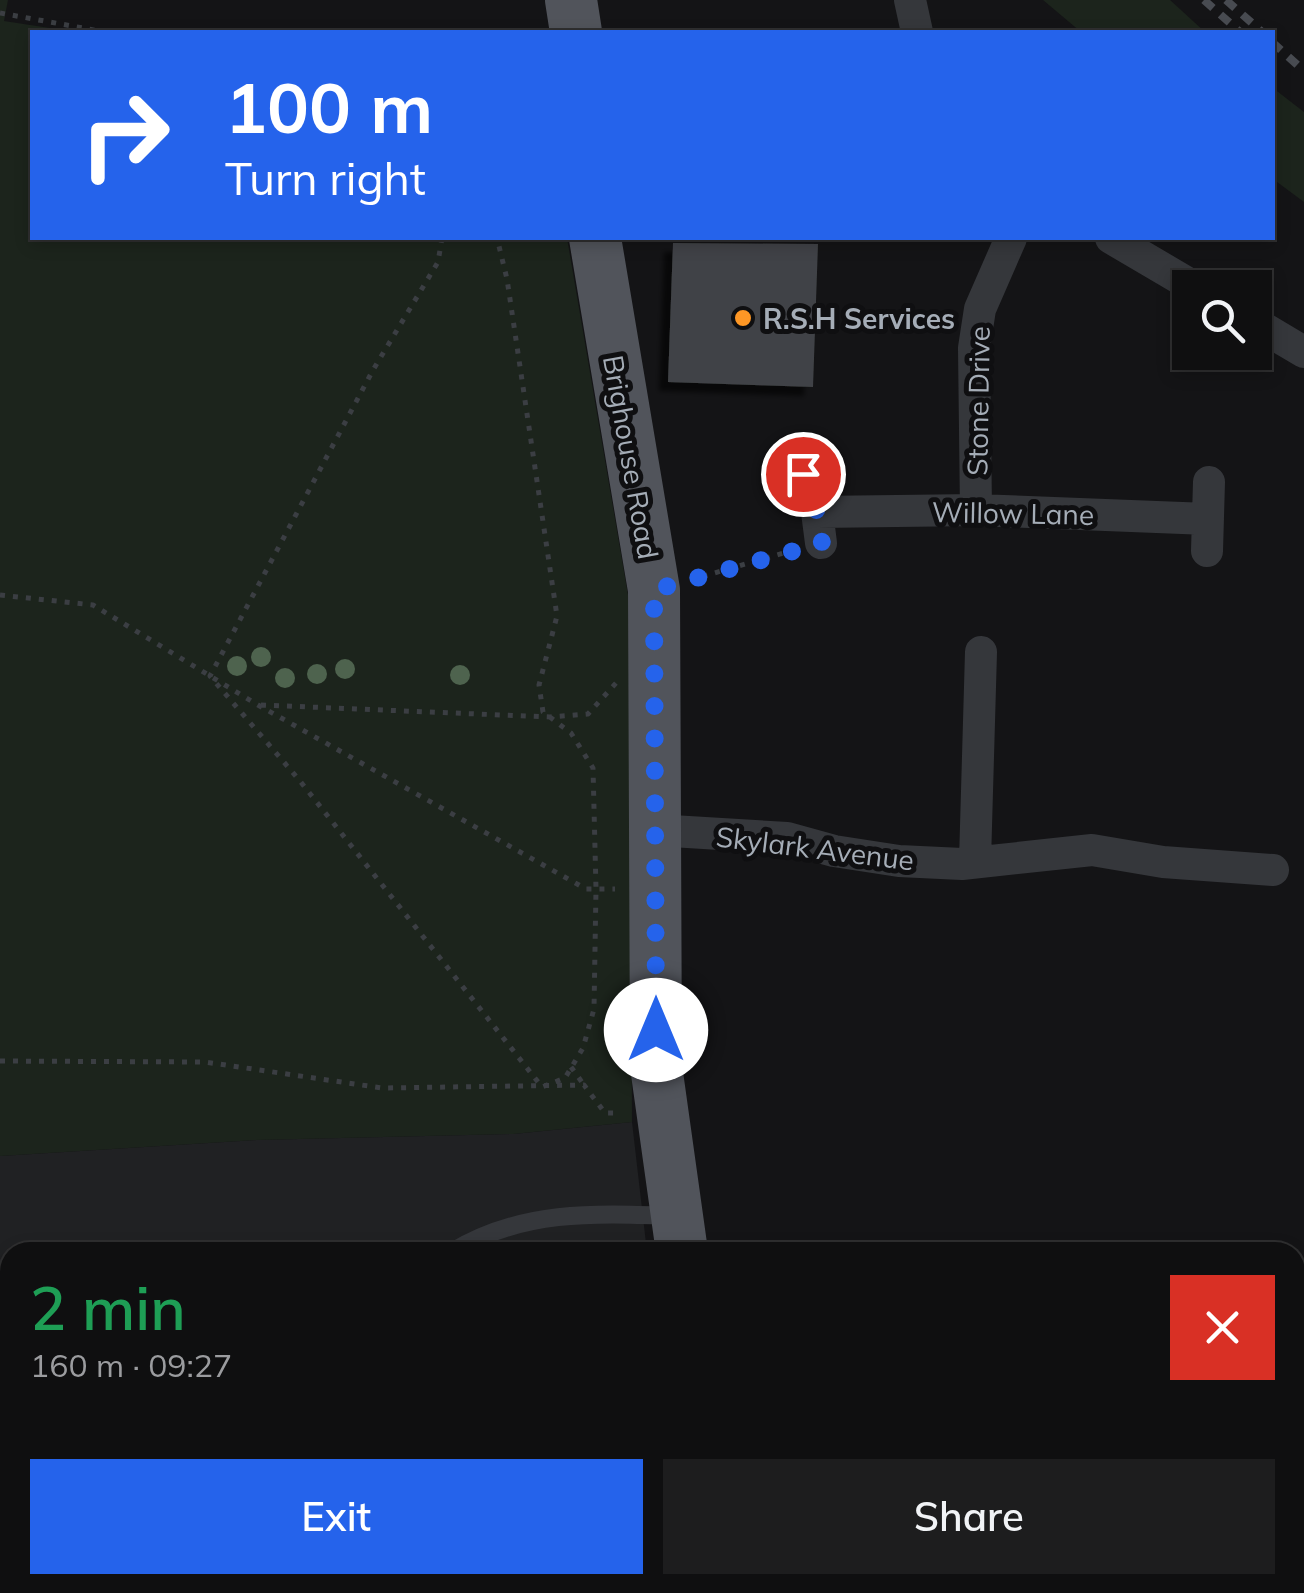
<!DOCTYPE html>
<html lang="en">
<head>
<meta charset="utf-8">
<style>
  body { margin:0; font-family:Mulish,sans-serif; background:#1d1d1e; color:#f1f3f6; height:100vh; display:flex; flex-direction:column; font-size:38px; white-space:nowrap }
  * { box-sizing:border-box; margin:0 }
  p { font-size:32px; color:#9b9c9f }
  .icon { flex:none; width:55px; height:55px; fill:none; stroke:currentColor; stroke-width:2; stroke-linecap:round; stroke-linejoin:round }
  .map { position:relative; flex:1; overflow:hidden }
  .side { position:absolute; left:0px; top:1242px; width:1305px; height:352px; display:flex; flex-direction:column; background:#0f0f10; border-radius:30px 30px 0 0; box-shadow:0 5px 15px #0003,0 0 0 2px #2f2f30 }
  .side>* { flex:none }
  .guide { position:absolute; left:30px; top:30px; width:1245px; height:210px; border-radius:0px; box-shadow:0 5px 15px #0003,0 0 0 2px #2f2f30; background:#2563eb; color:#fff; overflow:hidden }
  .controls { position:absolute; left:1172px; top:270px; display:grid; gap:20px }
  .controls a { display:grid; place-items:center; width:100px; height:100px; border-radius:0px; background:#0f0f10; box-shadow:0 5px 15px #0003,0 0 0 2px #2f2f30; font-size:50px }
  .pin { position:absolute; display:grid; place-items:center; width:85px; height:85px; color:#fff; margin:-42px; border:5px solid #fff; border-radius:50%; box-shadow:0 2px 10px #0007 }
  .me { position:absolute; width:110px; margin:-55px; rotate:0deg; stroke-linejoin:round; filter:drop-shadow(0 0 8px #0008) }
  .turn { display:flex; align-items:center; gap:35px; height:210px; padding:0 30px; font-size:45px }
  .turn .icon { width:130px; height:130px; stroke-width:2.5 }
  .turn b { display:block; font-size:70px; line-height:85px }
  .round { display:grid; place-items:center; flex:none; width:105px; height:105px; border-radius:0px; background:#1d1d1e }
  .head { display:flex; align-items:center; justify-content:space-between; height:170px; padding:0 30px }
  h1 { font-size:60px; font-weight:600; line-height:75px; color:#1e9e55 }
  .cta { display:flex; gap:20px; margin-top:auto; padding:20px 30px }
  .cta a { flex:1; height:115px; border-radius:0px; background:#2563eb; color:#fff; font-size:40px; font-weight:600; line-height:115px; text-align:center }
  .cta a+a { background:#1d1d1e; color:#f1f3f6 }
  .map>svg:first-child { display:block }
  .built { fill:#202123 }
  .green { fill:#1c241c }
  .building { fill:#404346; filter:url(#shadow) }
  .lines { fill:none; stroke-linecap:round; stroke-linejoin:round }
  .path { stroke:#3b3e43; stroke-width:5; stroke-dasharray:5 8; stroke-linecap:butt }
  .service { stroke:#35373b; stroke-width:18 }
  .minor { stroke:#35373b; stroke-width:32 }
  .primary { stroke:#51545b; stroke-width:52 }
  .rail { stroke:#484b51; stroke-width:8; stroke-dasharray:12 10; stroke-linecap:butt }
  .tree { fill:#4e634e }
  .route { stroke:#2563eb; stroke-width:18; stroke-dasharray:0 32.4 }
  .poi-dot { fill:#fe9725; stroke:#0f0f11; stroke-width:4 }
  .labels { text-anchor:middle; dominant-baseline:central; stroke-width:10; stroke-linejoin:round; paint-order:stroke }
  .poi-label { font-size:28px; font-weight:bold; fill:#a5adb7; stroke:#0f0f11; text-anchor:start }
  .street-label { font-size:28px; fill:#a5adb7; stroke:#0f0f11 }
</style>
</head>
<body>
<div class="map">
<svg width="1304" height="1593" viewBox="0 0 1304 1593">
  <defs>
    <filter id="shadow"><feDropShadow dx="-9" dy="9" stdDeviation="2.5" flood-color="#0009"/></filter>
  </defs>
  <rect width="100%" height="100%" fill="#141416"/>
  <path class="built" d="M632,1122L647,1252H10V1585H465L464,1593H0V1156L256,1140L513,1134Z"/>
  <path class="green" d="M0,0H8L4,21L76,32H32V238H567L630,607L632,1122L513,1134L256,1140L0,1156Z
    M1043,0H1170L1205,32H1081Z
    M1273,88L1304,112V202L1273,179Z"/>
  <path class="building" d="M673,243L818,244L813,387L668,382Z"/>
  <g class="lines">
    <path class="path" d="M0,13L105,32
      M442,238L438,262L373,370L210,676L300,781L542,1087L565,1078L583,1048L594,1009L596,889L593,768L571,733L543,712L539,685L557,616L507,279L497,238
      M690,580L794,550
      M0,595L93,605L258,705L586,889H615
      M261,705L550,717L588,714L616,683
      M0,1061L205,1062L382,1088L584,1085L605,1113H621
      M571,1067L584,1085"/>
    <path class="service" d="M452,1252C521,1210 594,1213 672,1216
      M0,1371H10
      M52,1585L53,1593
      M343,1585L344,1593"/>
    <path class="minor" d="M910,0L917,32
      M1111,238L1196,288
      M1255,323L1304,352
      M803,474L817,512L821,543
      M976,510L974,348L980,309L1011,238
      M817,512L976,510L1208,519
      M1207,551L1209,482
      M655,830L787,838L834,851L899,861L962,864L1092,850L1163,862L1273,870
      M975,861L981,652"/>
    <path class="primary" d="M571,0L576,32
      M595,238L654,590L656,1066L682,1252
      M706,1585V1593"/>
    <path class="rail" d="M1204,0L1240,32
      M1226,0L1262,32
      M1272,42L1304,71"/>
  </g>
  <g class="tree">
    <circle cx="261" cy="657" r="10"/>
    <circle cx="237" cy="666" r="10"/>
    <circle cx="345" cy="669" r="10"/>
    <circle cx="317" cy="674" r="10"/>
    <circle cx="460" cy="675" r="10"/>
    <circle cx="285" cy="678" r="10"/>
  </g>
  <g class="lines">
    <path class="route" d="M656,1030L654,590L822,543L817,512L803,474"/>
  </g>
  <circle class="poi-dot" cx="743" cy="318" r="10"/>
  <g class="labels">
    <g class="poi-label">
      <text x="763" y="318">R.S.H Services</text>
    </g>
    <g class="street-label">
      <text transform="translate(978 401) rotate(-89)">Stone Drive</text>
      <text transform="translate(631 457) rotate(80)">Brighouse Road</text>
      <text transform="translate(1013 513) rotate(1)">Willow Lane</text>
      <text transform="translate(815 848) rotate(7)">Skylark Avenue</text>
    </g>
  </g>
</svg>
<div class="controls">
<a><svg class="icon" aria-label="search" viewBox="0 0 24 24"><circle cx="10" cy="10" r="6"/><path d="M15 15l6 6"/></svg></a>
</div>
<div class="pin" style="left:803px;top:474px;background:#d93025"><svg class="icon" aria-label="arrive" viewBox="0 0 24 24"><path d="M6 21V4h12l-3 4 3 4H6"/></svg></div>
<svg class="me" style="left:656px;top:1030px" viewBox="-20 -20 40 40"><circle r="19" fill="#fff"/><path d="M0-13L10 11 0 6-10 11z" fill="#2563eb"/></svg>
<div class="guide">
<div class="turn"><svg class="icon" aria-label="right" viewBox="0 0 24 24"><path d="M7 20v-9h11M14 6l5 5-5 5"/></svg><div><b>100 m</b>Turn right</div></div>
</div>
<section class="side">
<div class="head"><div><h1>2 min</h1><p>160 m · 09:27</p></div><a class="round" style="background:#d93025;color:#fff"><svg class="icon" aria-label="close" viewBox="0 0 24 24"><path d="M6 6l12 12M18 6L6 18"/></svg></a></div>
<div class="cta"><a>Exit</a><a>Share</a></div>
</section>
</div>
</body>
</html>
